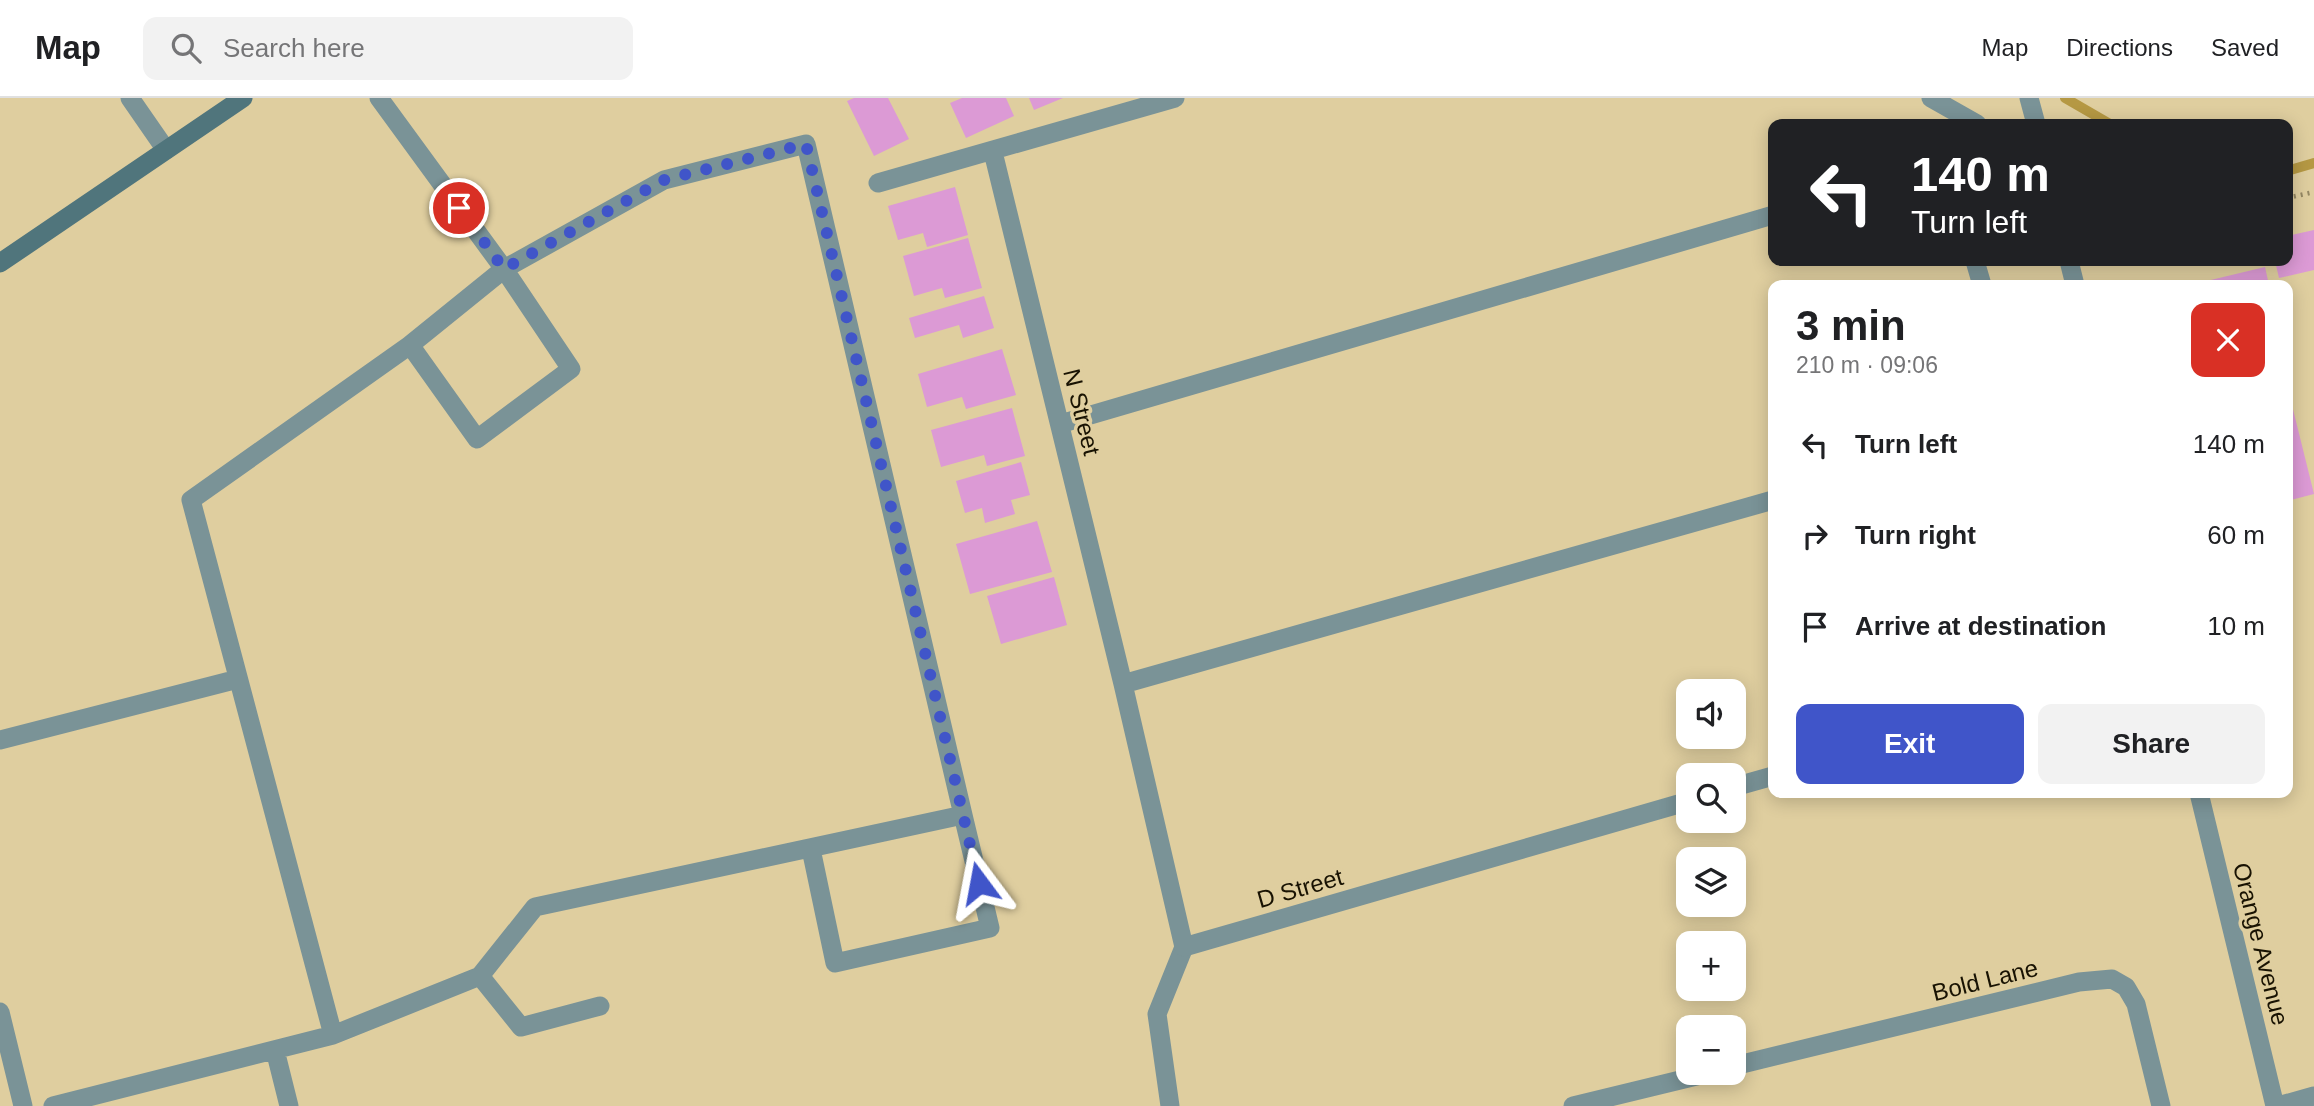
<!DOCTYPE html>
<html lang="en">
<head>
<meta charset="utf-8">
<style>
  body { margin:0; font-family:Helvetica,sans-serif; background:#f2f2f2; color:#202124; height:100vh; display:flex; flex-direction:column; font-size:26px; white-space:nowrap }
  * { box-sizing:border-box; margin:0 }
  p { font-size:23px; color:#757577 }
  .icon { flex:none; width:38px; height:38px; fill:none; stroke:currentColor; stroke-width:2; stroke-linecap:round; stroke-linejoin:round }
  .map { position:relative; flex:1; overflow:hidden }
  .side { position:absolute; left:1768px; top:182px; width:525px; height:518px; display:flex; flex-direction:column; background:#fff; border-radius:14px; box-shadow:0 4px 18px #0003 }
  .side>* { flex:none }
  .guide { position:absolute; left:1768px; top:21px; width:525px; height:147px; border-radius:14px; box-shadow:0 4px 18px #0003; background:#202124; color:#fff; overflow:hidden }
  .tools { position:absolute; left:1676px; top:581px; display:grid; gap:14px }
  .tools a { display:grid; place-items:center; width:70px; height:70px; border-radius:14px; background:#fff; box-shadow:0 4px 18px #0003; font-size:35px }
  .pin { position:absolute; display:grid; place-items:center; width:60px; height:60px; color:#fff; margin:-30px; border:4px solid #fff; border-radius:50%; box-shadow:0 2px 7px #0007 }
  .me { position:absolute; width:77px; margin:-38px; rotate:347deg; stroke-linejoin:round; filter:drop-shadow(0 0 5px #0008) }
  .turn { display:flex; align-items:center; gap:24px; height:147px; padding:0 28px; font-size:32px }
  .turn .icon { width:91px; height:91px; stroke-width:2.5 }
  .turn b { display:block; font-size:49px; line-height:60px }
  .round { display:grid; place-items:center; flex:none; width:74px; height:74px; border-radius:14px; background:#f2f2f2 }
  .overview { display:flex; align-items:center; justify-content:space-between; height:119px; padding:0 28px }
  h1 { font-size:42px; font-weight:700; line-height:52px }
  .primary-button { display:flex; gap:14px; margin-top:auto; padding:14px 28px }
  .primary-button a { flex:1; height:80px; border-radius:14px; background:#4055c9; color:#fff; font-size:28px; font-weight:700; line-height:80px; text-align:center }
  .primary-button a+a { background:#f2f2f2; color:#202124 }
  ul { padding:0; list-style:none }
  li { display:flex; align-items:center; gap:21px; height:91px; padding:0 28px }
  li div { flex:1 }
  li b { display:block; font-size:26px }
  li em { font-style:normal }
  header { display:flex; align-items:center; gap:42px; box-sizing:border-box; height:98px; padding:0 35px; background:#fff; border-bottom:2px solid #e0e0e0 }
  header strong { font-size:33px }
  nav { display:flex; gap:38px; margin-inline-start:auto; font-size:24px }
  .search { width:490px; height:63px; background:#f2f2f2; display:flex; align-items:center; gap:18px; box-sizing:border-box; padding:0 24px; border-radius:14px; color:#757577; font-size:26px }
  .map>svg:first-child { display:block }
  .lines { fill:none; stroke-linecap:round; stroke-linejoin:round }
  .stream { stroke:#b59843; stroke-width:10 }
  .building { fill:#dc9ad5 }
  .path { stroke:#958864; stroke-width:4.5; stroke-dasharray:2 5; stroke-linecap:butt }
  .service { stroke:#7a9397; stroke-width:19 }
  .minor { stroke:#7a9397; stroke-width:19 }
  .tertiary { stroke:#7a9397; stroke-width:19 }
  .secondary { stroke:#50757c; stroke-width:19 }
  .route { stroke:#4055c9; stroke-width:12; stroke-dasharray:0 21.6 }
  .labels { text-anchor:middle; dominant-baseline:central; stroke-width:7; stroke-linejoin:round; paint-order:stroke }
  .street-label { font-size:24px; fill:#181202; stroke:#dfce9f }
</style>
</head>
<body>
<header>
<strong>Map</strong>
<div class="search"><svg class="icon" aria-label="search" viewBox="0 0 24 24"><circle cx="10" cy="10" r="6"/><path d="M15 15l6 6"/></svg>Search here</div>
<nav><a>Map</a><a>Directions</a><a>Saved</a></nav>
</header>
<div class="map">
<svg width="2314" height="1008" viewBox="0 0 2314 1008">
  <rect width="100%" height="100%" fill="#dfce9f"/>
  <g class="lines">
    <path class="stream" d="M2065,0L2110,26
      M2287,73L2314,65"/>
  </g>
  <path class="building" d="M854,0H888L909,41L874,58L847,3Z
    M962,0H1006L1014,18L966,40L950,5Z
    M1029,0H1063L1034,12Z
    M955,89L968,137L927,149L923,135L898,142L888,108Z
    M2314,132V172L2279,180L2275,163H2287V138Z
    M968,140L982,190L945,200L942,190L914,198L903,158Z
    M2265,169L2269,187H2194V186Z
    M984,198L994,230L963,240L959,227L915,240L909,220Z
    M1002,251L1016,297L966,311L962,299L927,309L918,276Z
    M2287,287L2314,396L2287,403Z
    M1012,310L1025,358L987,368L984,357L941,369L931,332Z
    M1021,364L1030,397L1011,402L1015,416L985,425L982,410L965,415L956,383Z
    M1037,423L1052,474L970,496L956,446Z
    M1054,479L1067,527L1001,546L987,498Z"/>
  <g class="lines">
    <path class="path" d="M2287,100L2314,94"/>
    <path class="service" d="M130,0L166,52
      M1170,1008L1157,916L1184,849
      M2278,1008L2314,998"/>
    <path class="minor" d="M379,0L504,171L664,82L806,46L963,717L535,809L480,878L521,929L600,908
      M1931,0L1977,26
      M993,54L1123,586L1184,849L1689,703
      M878,85L1175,0
      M1975,163L1982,187
      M504,171L571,271L477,341L410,247Z
      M1060,326L1773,117
      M1123,586L1773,402
      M0,642L238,581
      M1734,689L1773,678
      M811,751L835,865L990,830L963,717
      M333,937L480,878
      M275,952L289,1008
      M1734,968L2079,884L2112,881L2126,889L2136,906L2161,1008
      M53,1008L333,937L191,402L410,247
      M1573,1008L1709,975"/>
    <path class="tertiary" d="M2029,0L2036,26
      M2069,163L2075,187
      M2199,695L2275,1008
      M0,914L23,1008"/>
    <path class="secondary" d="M0,165L243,0"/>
  </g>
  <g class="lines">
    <path class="route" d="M459,110L504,171L664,82L806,46L979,785"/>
  </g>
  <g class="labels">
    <g class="street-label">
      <text transform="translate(1082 314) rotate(76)">N Street</text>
      <text transform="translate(1300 790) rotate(-16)">D Street</text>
      <text transform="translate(2261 846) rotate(76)">Orange Avenue</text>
      <text transform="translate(1985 882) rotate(-14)">Bold Lane</text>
    </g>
  </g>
</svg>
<div class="tools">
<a><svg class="icon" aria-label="sound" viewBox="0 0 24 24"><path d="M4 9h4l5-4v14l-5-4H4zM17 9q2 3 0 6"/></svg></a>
<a><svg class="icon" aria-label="search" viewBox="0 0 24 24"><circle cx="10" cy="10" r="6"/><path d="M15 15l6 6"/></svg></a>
<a><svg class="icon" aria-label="layers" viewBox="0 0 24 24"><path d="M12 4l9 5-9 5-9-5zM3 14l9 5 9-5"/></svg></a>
<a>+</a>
<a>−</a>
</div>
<div class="pin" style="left:459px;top:110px;background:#d93025"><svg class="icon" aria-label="arrive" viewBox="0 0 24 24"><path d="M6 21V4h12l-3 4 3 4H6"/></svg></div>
<svg class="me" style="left:979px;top:785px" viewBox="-20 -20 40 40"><path d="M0-17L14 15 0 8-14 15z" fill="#4055c9" stroke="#fff" stroke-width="4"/></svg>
<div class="guide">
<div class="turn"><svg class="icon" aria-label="left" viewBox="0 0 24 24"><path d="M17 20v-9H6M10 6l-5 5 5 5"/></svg><div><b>140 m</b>Turn left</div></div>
</div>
<section class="side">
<div class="overview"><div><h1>3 min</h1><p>210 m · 09:06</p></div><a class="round" style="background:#d93025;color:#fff"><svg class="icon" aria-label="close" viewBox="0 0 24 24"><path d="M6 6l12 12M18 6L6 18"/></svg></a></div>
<ul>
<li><svg class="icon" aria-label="left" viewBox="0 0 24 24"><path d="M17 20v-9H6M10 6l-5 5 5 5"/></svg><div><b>Turn left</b></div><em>140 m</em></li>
<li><svg class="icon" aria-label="right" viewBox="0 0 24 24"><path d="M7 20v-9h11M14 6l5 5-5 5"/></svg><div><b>Turn right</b></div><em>60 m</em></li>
<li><svg class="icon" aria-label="arrive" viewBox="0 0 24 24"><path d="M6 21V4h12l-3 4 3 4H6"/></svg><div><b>Arrive at destination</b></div><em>10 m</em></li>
</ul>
<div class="primary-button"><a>Exit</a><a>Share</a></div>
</section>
</div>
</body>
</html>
